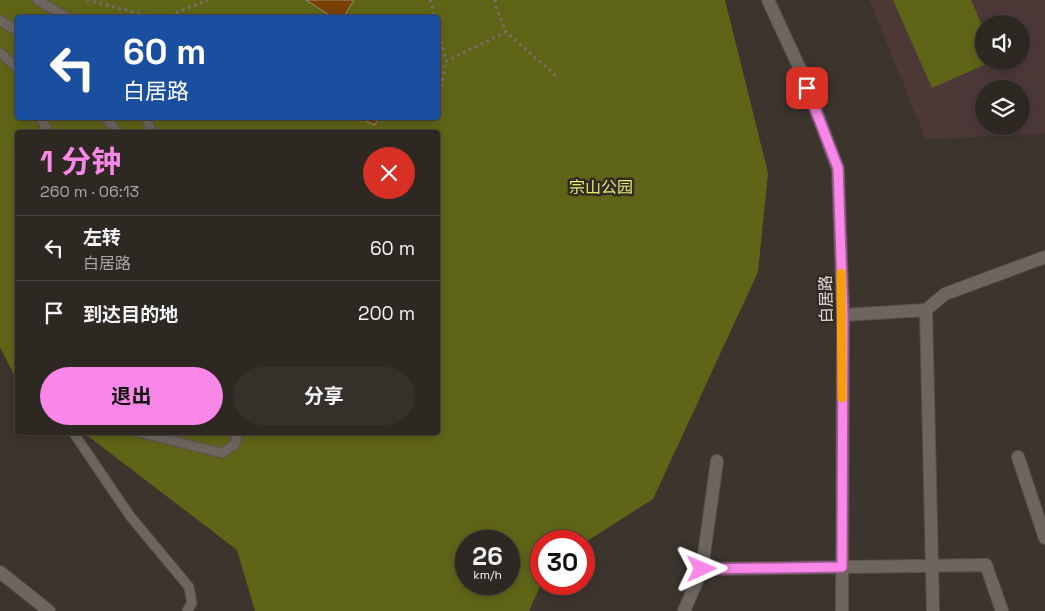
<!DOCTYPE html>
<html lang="zh">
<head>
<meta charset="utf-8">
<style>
  body { margin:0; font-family:"Space Grotesk","Noto Sans SC",sans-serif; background:#35302a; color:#f1f3f6; height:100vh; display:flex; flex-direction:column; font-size:19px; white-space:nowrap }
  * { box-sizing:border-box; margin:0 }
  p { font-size:16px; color:#a7a6a5 }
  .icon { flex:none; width:28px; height:28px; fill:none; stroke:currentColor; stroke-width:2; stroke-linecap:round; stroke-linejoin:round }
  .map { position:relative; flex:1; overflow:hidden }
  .drawer { position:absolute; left:15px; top:130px; width:425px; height:305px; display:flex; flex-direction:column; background:#2d2822; border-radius:5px; box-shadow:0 2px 12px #0003,0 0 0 1px #484440 }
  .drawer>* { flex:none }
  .hud { position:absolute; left:15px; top:15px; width:425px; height:105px; border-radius:5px; box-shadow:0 2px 12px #0003,0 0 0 1px #484440; background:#1a4fa0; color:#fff; overflow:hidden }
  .buttons { position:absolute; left:975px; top:15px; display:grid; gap:10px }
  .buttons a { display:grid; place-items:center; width:55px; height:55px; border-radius:50%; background:#2d2822; box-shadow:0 2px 12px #0003,0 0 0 1px #484440; font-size:25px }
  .speed { position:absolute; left:455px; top:530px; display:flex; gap:10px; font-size:25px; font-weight:700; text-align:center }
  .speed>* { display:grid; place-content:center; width:65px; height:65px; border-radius:50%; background:#2d2822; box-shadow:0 2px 12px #0003,0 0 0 1px #484440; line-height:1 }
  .speed small { font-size:12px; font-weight:400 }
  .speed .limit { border:8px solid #d22; background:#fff; color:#111 }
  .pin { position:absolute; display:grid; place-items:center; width:42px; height:42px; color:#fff; margin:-21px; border-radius:10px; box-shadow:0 2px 8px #0006 }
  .me { position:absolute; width:55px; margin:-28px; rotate:89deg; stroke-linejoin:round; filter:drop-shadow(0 0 4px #0008) }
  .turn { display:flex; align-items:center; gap:18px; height:105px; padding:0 25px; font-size:22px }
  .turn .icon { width:65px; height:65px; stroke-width:2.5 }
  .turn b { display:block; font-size:35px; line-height:42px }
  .round { display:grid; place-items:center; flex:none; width:52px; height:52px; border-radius:26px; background:#35302a }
  .headline { display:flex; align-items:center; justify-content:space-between; height:85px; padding:0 25px }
  h1 { font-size:30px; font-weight:700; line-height:38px; color:#f987e8 }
  .primary-button { display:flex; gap:10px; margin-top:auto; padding:10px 25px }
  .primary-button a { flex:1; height:58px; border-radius:30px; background:#f987e8; color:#111; font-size:20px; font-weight:700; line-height:58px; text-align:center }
  .primary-button a+a { background:#35302a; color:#f1f3f6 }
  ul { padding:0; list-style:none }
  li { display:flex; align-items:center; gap:15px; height:65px; padding:0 25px; border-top:1px solid #484440 }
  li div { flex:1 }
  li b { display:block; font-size:19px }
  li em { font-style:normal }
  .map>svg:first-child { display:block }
  .education { fill:#4d3838; fill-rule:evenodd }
  .green { fill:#5f6517; fill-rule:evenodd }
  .building { fill:#784100; stroke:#968d86 }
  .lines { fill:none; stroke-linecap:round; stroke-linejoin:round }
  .service-casing { stroke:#58514c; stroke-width:11 }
  .minor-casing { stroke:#58514c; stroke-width:14 }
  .tertiary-casing { stroke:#58514c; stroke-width:14 }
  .path { stroke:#77706a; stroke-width:3; stroke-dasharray:2.5 4; stroke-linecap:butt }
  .service { stroke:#6e655f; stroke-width:9 }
  .minor { stroke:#6e655f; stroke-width:12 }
  .tertiary { stroke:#6e655f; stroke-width:12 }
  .route-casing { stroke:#a25897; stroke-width:12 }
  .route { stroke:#f987e8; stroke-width:9 }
  .slow { stroke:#f59e0b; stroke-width:9 }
  .labels { text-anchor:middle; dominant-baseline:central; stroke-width:5; stroke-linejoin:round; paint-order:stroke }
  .park-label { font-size:16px; fill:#e0ed68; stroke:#322b25 }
  .street-label { font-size:16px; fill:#dfdad6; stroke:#322b25 }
</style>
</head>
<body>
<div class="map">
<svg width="1045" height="611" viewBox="0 0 1045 611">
  <rect width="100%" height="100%" fill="#3c352e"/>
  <path class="education" d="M869,0H1045V134L926,139ZM984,24H1021V61H984ZM984,89H1021V126H984Z"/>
  <path class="green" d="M0,0H725L768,173L758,272L653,499L584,543L541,541V584L529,611H255L237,550L84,433L438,432V132H18L17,381L0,347ZM18,18H438V118H18ZM466,541H509V584H466Z
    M893,0H971L984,30V61H993L932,88Z"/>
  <path class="building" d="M306,0H354L343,18H334Z
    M359,118H378L375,125Z"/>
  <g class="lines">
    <defs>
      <path id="service" d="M37,0L69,18
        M0,20L18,32
        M0,53L18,68
        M41,118L48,132
        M106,118L117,132
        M146,118L152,132
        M73,432L130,516L189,587L192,603L187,611
        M138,432L222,453L235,444L237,439L232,432"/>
      <path id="minor" d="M926,310L933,611
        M843,315L926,310L945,294L1045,257
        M1018,457L1045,538
        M702,569L986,565L1002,611
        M0,572L49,611
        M684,611L702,569L717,461"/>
      <path id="tertiary" d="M768,0L801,71L838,169L843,315L842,611"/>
    </defs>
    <use href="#service" class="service-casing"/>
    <use href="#minor" class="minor-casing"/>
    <use href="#tertiary" class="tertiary-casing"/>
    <path class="path" d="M87,0L157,18
      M430,0L435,18
      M495,0V5L506,32L556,76
      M164,18L208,0
      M438,29L446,61L506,32
      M438,106L446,61"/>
    <use href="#service" class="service"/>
    <use href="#minor" class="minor"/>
    <use href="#tertiary" class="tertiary"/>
  </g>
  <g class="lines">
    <defs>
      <path id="route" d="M702,569L842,567L843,315L838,168L807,88"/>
    </defs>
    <use href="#route" class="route-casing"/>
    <use href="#route" class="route"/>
    <path class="slow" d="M841,273L842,398"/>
  </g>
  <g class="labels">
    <g class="park-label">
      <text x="601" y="187">宗山公园</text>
    </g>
    <g class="street-label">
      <text transform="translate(826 299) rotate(-91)">白居路</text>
    </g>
  </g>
</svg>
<div class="buttons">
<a><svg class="icon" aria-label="sound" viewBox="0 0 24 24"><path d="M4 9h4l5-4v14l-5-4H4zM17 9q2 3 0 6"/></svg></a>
<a><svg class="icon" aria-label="layers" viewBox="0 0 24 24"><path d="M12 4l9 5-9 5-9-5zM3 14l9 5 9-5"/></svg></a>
</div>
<div class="speed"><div>26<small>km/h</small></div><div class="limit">30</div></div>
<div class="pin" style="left:807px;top:88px;background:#d93025"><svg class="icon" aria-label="arrive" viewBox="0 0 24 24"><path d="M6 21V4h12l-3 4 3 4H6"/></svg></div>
<svg class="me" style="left:702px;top:569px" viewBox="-20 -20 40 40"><path d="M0-17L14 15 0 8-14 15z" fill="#f987e8" stroke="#fff" stroke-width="4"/></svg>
<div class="hud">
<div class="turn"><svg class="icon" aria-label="left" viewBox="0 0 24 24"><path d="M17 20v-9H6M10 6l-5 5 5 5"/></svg><div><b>60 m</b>白居路</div></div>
</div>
<section class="drawer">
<div class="headline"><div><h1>1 分钟</h1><p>260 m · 06:13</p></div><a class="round" style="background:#d93025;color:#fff"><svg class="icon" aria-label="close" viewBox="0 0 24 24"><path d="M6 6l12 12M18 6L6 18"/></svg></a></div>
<ul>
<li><svg class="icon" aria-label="left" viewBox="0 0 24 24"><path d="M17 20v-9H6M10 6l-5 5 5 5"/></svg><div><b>左转</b><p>白居路</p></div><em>60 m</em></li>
<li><svg class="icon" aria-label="arrive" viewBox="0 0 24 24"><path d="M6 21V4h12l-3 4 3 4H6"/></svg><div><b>到达目的地</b></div><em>200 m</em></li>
</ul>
<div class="primary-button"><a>退出</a><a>分享</a></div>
</section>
</div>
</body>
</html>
